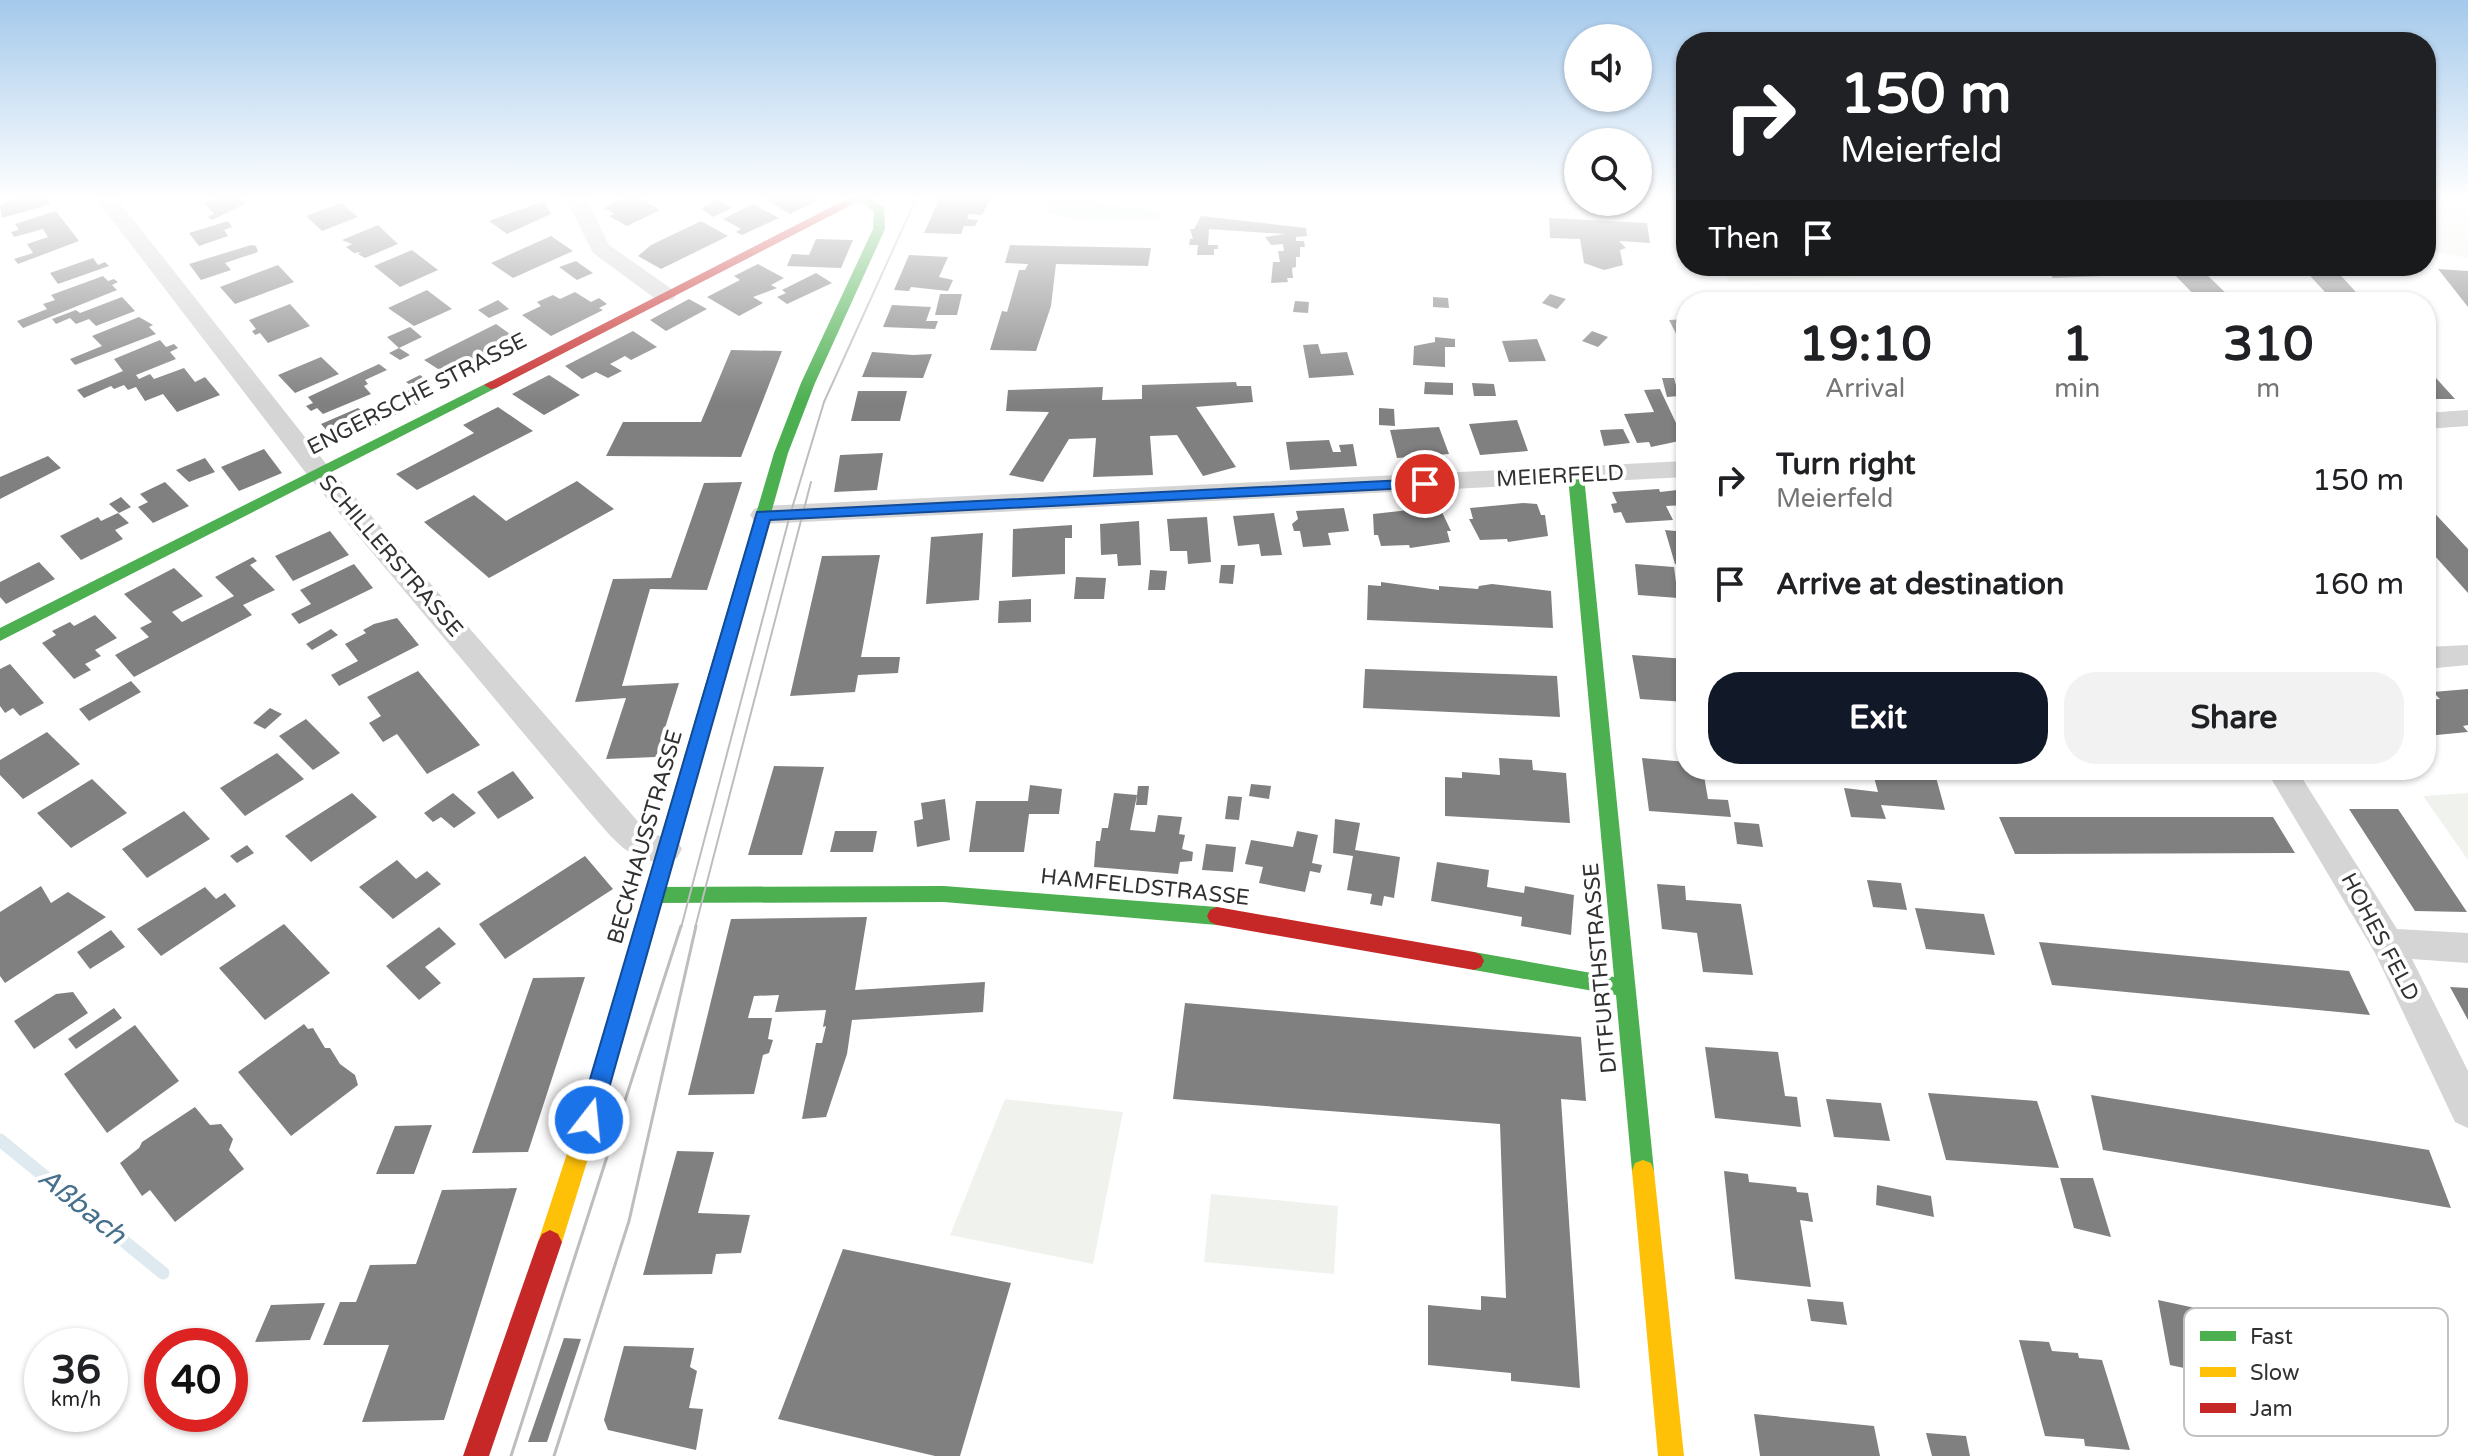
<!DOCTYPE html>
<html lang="en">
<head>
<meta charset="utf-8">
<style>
  body { margin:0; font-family:"Varela Round",sans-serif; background:#f2f2f2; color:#202124; height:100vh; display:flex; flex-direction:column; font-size:30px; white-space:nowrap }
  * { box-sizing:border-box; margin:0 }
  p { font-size:26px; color:#757577 }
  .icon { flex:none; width:44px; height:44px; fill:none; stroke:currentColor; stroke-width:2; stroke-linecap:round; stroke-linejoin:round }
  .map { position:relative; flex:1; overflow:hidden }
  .details { position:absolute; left:1676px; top:292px; width:760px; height:488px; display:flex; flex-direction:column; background:#fff; border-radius:32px; box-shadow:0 2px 6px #0004 }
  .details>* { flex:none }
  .hud { position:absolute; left:1676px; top:32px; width:760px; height:244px; border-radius:32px; box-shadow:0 2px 6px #0004; background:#202124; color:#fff; overflow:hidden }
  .controls { position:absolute; left:1564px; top:24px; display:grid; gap:16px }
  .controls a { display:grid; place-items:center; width:88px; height:88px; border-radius:50%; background:#fff; box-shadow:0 2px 6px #0004; font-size:40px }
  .speed { position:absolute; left:24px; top:1328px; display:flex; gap:16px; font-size:40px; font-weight:700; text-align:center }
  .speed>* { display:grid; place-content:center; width:104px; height:104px; border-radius:50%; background:#fff; box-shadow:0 2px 6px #0004; line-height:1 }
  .speed small { font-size:20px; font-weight:400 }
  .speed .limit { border:12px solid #d22; background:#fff; color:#111 }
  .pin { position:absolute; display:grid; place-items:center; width:68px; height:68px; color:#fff; margin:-34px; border:4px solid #fff; border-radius:50%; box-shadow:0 2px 8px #0007 }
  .me { position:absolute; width:88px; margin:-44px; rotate:16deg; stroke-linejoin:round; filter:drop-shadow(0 0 6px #0008) }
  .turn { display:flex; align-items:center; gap:28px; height:168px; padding:0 32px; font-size:36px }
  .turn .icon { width:104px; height:104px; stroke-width:2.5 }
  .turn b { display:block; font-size:56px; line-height:68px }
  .then { display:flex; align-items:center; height:76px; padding:0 32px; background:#0003; gap:16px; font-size:30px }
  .eta { display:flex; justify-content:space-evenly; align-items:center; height:136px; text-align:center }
  .eta b { font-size:48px; font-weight:700; line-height:56px }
  .cta { display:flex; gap:16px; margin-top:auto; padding:16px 32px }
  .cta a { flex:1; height:92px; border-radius:32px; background:#111827; color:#fff; font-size:32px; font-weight:700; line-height:92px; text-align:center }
  .cta a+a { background:#f2f2f2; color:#202124 }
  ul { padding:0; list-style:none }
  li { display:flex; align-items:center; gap:24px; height:104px; padding:0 32px }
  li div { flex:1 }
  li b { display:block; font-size:30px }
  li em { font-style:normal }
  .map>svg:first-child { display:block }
  .green { fill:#f0f3ed }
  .water { fill:#dee9f0 }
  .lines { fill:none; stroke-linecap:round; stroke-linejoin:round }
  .stream { stroke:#dee9f0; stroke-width:13 }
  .building { fill:#808080 }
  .street { fill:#d5d5d5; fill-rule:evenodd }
  .fast { fill:#4caf50; fill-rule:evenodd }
  .slow { fill:#ffc107; fill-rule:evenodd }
  .jam { fill:#c62828; fill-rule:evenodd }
  .tram-far1 { stroke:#bdbdbd; stroke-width:2 }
  .tram { stroke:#bdbdbd; stroke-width:3 }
  .route { fill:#1a73e8; stroke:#114b97; stroke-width:2 }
  .labels { text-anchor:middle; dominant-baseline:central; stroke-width:8; stroke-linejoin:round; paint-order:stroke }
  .street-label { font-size:22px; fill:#313131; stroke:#fff }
  .near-water-label { font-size:28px; font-style:italic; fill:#47708c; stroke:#fff }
  .key { fill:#fff; stroke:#c1c1c1; stroke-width:2 }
  .key-label { font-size:22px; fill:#313131 }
</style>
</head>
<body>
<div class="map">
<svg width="2468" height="1456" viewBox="0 0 2468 1456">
  <rect width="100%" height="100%" fill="#fff"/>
  <path class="green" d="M2426,199H2468V258L2434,252L2426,233Z
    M1724,266H2073L1728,282Z
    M2468,793V860L2423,796Z
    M1005,1099L1123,1112L1093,1264L950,1235Z
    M1211,1194L1338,1206L1334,1274L1204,1262Z"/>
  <path class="water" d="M1073,199L1160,211L1159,219C1123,219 1076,226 1043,210L1050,200Z"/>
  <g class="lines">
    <path class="stream" d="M0,1140L163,1273"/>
  </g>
  <path class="building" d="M18,199H47L51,204L2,218L0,205Z
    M214,199H243L247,203L212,220L208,217L214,214L204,203Z
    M622,199H641L660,210L627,226L609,216L614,214L604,208Z
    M764,199H813L816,201L790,214Z
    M939,199H990L982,215L969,214L967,219L978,220L975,226H964L961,234L924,233Z
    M718,200L732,208L713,217L701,208Z
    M544,201L551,214L507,234L489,221Z
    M341,203L358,217L322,231L306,216Z
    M753,204L779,218L742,235L736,232L741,229L723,219Z
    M56,211L79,241L18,264L14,259L33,253L27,244L48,237L43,229L14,237L11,232L19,230L15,224Z
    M1201,216L1306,228L1307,236L1296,237V241H1304L1305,247H1300V257H1296V267L1292,268L1293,278H1287L1288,282L1271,283L1273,262H1280L1278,251H1284L1283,244L1271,245L1265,237L1285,234L1209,229L1208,245H1218V249H1214V255H1197L1198,245H1189L1190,239H1193L1190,229H1194Z
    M1549,218L1647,223L1650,243L1619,241L1626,248L1620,250L1623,265L1604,270L1584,263L1580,239L1550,238Z
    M228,221L232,227L224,230L228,236L199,246L189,233Z
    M701,221L728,236L661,269L638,256L651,245Z
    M378,225L398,244L365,258L358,254L361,252L354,253L346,247L352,244L342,240Z
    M551,236L573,251L513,278L491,263Z
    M816,239L853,240L841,268L787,266L792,254L809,255Z
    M251,245L256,246L258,252L225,263L231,270L201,280L189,264Z
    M1010,245L1151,248L1148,266L1056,264L1051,306L1036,351L990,350L1002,311L1007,312L1019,270H1025L1028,264L1005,263Z
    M412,250L438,270L400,287L374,266Z
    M909,255L948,257L939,277L953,280L948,291L911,287L909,291L894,290Z
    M93,258L98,265L105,262L109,266L58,284L50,273Z
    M576,261L583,266L593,273L577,280L559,267Z
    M758,264L784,278L771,285L777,288L753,297L763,303L739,316L707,297L740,280L734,276Z
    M278,265L294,282L235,304L220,287Z
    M2094,266L2103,276L2053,278L2045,269Z
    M2302,267H2333L2365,302H2334Z
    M2438,269L2468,271V307Z
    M2202,270L2235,302H2201L2171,271Z
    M816,273L832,283L787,304L777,297L786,293L782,290Z
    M103,276L108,281L114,279L118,282L112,285L117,290L23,328L17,321L47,309L43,304L55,300L51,295Z
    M427,290L452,309L414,326L388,308Z
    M575,292L591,302L599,298L607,304L599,308L603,310L551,336L522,315L541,306L537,302L553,295L560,299Z
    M940,294H962L957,315H935Z
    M1550,294L1566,299L1557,309L1542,303Z
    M2097,295L2103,302H2073L2067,296Z
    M122,297L135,311L96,326L89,319L76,324L70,318L56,324L52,319L76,310L80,313Z
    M1433,297L1448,298L1449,308L1433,307Z
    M689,299L707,309L666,331L650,320Z
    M498,300L509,309L489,318L478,310Z
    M1295,301L1309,302L1308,313L1293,312Z
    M290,304L310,326L268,343L260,333L255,335L252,331L256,329L249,320Z
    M892,305L931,307L926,321H938L935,329L883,327Z
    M139,317L153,325L149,327L156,334L75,365L70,359L102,346L92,336Z
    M1686,319V344L1682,345L1669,320Z
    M496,324L520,341L449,376L424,360Z
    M410,327L422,337L399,348L410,355L400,360L389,353L399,348L387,337Z
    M633,331L657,347L631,360L625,356L610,364L622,371L608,378L596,372L582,379L565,366Z
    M1592,331L1608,337L1598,347L1582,341Z
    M1435,337L1455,339V347H1445V367L1413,365L1414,346L1435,342Z
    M1537,339L1546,361L1509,362L1502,341Z
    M160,340L166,347L174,344L178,348L170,352L176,359L136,375L139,379L150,374L154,379L184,368L195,382L205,377L220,395L177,412L163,394L145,401L136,387L128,390L124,385L114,389L111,386L84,398L77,390L123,371L114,359Z
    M1318,344L1321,354L1347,352L1354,375L1309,378L1303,345Z
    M731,350L782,351L741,457L606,456L623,422H701Z
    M872,352L913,355L932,354L923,378L862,377Z
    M321,357L339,374L295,393L278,375Z
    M379,364L387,370L365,380L368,384L364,386L371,394L323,414L317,408L311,411L306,406L313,403L308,397Z
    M2426,367L2455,399H2426Z
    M420,375L432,384L423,388L433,396L416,405L401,394L413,387L406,382Z
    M549,375L580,395L544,415L512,394Z
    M1662,378H1674L1679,396L1667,397Z
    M1236,382L1237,386H1251L1253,402L1196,407L1236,467L1203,476L1177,435L1150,436L1153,475L1093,477L1096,438L1069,439L1043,482L1009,475L1049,412L1006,411L1008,390L1103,387L1102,400L1142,399V385Z
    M1425,382L1453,383V395L1424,394Z
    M1472,383L1494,384L1496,396H1474Z
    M1660,389L1684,440L1651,447L1649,442L1637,443L1624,414L1654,412L1644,390Z
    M858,391H907L900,421H851Z
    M392,403L401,412L345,441H336L321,424L358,408L363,412L378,404L383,408Z
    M498,407L533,431L417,490L396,474L474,433L463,425Z
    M1379,408L1394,409L1395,426L1379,425Z
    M1517,420L1528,451L1480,455L1469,424Z
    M1439,427L1449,454L1397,458L1390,430Z
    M1623,429L1630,443L1604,446L1600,430Z
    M1329,440L1333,452H1341L1339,445L1353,444L1357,466L1290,470L1286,442Z
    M264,449L282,473L239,491L221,467Z
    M883,453L877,490L834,492L840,455Z
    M48,456L61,468L0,499V477Z
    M205,458L215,472L189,482L176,470Z
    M577,481L614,509L489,578L424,522L474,495L506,521Z
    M165,482L189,506L153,523L138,507L148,502L140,494Z
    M742,482L707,590L650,589L622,686L679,683L656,757L606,759L626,698L575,702L613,579L671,578L704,483Z
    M1659,489L1660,492L1686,489V505L1666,506L1673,520L1626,523L1621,512L1614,513L1611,504L1617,503L1612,492Z
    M121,497L131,507L119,513L109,504Z
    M1523,503L1537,504L1541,515H1545L1548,536L1508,542L1507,539L1480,540L1469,519H1473L1470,508Z
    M2426,504L2468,549V593L2426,546Z
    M1344,508L1349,531L1328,533L1331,545L1303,547L1300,531H1294L1292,524L1298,519L1296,511Z
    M1427,508L1441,510L1451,531H1447L1450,542L1410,548L1409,545L1381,546L1378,535H1374L1373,514Z
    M118,513L129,523L115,530L123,539L81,560L60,536L98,517L101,521Z
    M1274,513L1282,555L1261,556L1259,544L1238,546L1233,516Z
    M1207,517L1211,562L1188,564L1187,551H1170L1167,519Z
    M1139,521L1141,565L1118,566L1117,554L1101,555L1100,524Z
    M1072,525V538H1065V574L1012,577L1013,529Z
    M1665,530L1686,532V565L1675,564Z
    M330,531L349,555L293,581L275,556Z
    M983,533L979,600L926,604L931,537Z
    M880,555L861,657H900L898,673L858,675L855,692L790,696L822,556Z
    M253,557L257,561L250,565L275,590L243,605L252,615L134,677L115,655L149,637L140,628L152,622L124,594L174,568L203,596L172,612L182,622L234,596L215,577Z
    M39,562L55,579L6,604L0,597V582Z
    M354,564L373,588L299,624L291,614L311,604L300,590Z
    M1635,564L1674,567L1678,598L1638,595Z
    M1221,565H1235L1233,584L1219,583Z
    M1150,570L1167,571L1165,590H1148Z
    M1076,577L1106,578L1104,599H1074Z
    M1381,582L1439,590V586L1478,589L1479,586L1492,584L1551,591L1553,628L1367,620L1368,585L1381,586Z
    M1031,599V622L998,623L999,601Z
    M95,615L117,638L95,650L101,656L85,664L91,670L74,679L42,643L56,635L52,631L70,622L74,626Z
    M397,618L419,645L339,686L331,675L358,661L345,644L366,633L363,630L374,624Z
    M331,629L338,635L312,650L306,644Z
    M1632,655L1686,659V702L1640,699Z
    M10,664L44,703L20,716L13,708L5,713L0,706V669Z
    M1365,669L1557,676L1560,717L1363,708Z
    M418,671L480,745L427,774L397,734L383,742L369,723L381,716L367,697Z
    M131,681L141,692L89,721L79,709Z
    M2468,689V725L2463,726L2468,732L2426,736V700L2440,699L2433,692Z
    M270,708L282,714L265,729L253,723Z
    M306,719L340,753L313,770L279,736Z
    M47,732L80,764L23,799L0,775V760Z
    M277,753L304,779L245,816L220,788Z
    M1499,758L1532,760L1533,770L1566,773L1570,823L1445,816V777L1462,778V772L1500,775Z
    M1642,758L1686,762V770H1703L1708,799L1728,800L1731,817L1649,811Z
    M774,766L824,767L802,855H748Z
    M1872,770H1934L1945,810L1881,805L1886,819L1851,817L1844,788L1878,792Z
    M513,771L534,798L498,819L477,792Z
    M92,779L127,813L71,848L37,813Z
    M1251,784L1271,786L1269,799L1249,796Z
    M1030,785L1062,789L1059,814H1029L1024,852H969L976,801H1028Z
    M1138,786H1149L1147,805H1136Z
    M352,793L377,817L311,862L285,836Z
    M453,793L476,813L454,828L441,817L433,822L424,813Z
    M1114,793L1137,795L1130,830L1155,832L1158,815L1182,817L1179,834L1185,835L1182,849L1193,852L1192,861L1180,862L1178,874L1094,867L1096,841H1100L1102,828H1108Z
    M1228,796L1242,797L1239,820L1225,819Z
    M945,799L950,840L917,847L914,821L923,819L921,803Z
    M2349,809H2398L2467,912L2415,911Z
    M184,811L210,839L147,878L122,849Z
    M1999,817H2273L2295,853L2015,854Z
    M1335,819L1360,823L1355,850L1400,857L1394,898L1384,896L1382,906L1370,904L1372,894L1347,890L1353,856L1333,853Z
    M1734,822L1759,824L1763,847L1737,844Z
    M835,831H877L873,852H830Z
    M1297,831L1318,835L1312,863L1322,865L1320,873L1310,871L1305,892L1259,883L1263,867L1245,864L1251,840L1293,847Z
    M1206,844L1236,847L1233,872L1202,870Z
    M247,845L254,853L237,863L230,856Z
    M585,856L613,889L505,959L479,924Z
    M397,860L416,879L427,871L441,884L393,919L359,887Z
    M1437,862L1489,870L1487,887L1524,893L1525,886L1574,895L1571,935L1521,926L1522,917L1431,901Z
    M1867,880L1901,883L1907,910L1873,907Z
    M1657,884L1685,886L1686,900L1741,904L1753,975L1703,972L1697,933L1662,929Z
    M41,886L51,903L68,892L106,917L5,983L0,976V912Z
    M205,887L216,899L225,893L236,906L161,956L137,929Z
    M1915,908L1984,914L1995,955L1926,949Z
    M867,917L855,990L985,982L983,1012L852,1020L847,1054L826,1117L802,1119L816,1043H822L826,1026L823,1027L826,1010L775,1012L779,995L754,996L748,1018H772L768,1039L773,1040L769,1053L763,1055L754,1094L688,1095L731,919Z
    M284,924L330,973L265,1020L219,968Z
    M439,927L456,944L425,967L441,983L419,1000L386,966Z
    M111,930L125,947L90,969L77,952Z
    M2039,942L2349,971L2370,1015L2052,985Z
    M585,977L528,1152L472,1153L533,978Z
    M2450,987L2468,988V1020Z
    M73,992L88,1013L34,1049L14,1021L56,994Z
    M1185,1003L1581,1037L1586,1101L1561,1099L1580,1388L1511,1381V1373L1428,1365V1305L1481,1310V1296L1506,1298L1500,1124L1173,1099Z
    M114,1008L122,1018L76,1049L68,1039Z
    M304,1024L308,1029L313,1028L325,1048H330L340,1064L355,1075L358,1085L291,1136L238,1072Z
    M135,1025L179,1081L107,1133L64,1074Z
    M1705,1047L1778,1052L1785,1096L1797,1097L1801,1127L1715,1118Z
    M1928,1093L2037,1101L2059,1168L1946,1160Z
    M2091,1095L2429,1150L2451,1208L2103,1150Z
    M1826,1099L1881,1103L1890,1141L1834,1137Z
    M195,1107L210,1125L221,1124L233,1139L229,1150L244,1169L175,1222L150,1190L142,1196L120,1163L139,1148L142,1142Z
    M432,1125L414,1174H376L395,1126Z
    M677,1151L714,1152L698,1213L750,1215L741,1253L716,1254L712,1274L643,1275Z
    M1724,1171L1748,1174L1749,1182L1796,1187L1797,1192L1808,1193L1813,1222L1800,1220L1811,1287L1735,1279Z
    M2060,1178H2093L2111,1237L2074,1228Z
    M1877,1185L1931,1196L1934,1217L1876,1205Z
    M517,1188L444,1420L362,1422L389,1345H323L340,1302H356L370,1265L416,1264L442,1190Z
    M843,1249L1011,1283L960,1456H935L778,1419Z
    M1807,1299L1843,1302L1847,1325L1811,1321Z
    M2158,1300L2423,1357L2445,1424L2170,1365Z
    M325,1303L310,1340L255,1342L271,1305Z
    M564,1338L581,1339L547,1442H528Z
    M2019,1340L2049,1342L2052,1351L2078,1353L2079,1358L2102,1360L2130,1450L2085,1446L2084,1439L2045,1436Z
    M624,1346L694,1348L690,1367L697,1371L689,1408L703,1409L696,1450L608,1430L604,1420Z
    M1754,1414L1874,1426L1880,1456H1760Z
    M1926,1433L1966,1436L1970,1456H1932Z"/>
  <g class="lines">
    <path class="street" d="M96,199H117L327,465L648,833L677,840L682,849L677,858C635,873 612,837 587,809L309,477Z
      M566,199H586L609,245L673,290L676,295L673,300H657L593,253Z
      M2468,410V426L2426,429V413Z
      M1686,461V477L763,524L754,521L750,515L754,509L763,506Z
      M2468,645V665L2426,669V647Z
      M2266,770H2297L2397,929L2468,933V963L2412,959L2468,1071V1128L2455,1122L2375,953Z"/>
    <path class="fast" d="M858,199H872L884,208L885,229L815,383L788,453L712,723L709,728H697L694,723L774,453L801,383L873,229L874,212Z
      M491,381L498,385L496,388L0,641V628Z
      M1576,471L1584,476L1654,1171L1651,1179L1643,1182L1635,1179L1632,1171L1616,995L1474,970L1467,967L1464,961L1467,955L1474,952L1614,977L1568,476Z
      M944,886L1217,907L1224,910L1227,916L1224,922L1217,925L944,902L653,903L646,901L643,895L646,889L653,887Z"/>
    <path class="slow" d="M703,716L709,718L712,723L600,1120L562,1242L558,1250L550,1254L542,1250L538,1242L578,1120L694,723L697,718Z
      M1643,1160L1651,1163L1654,1171L1684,1456H1658L1632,1171L1635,1163Z"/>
    <path class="jam" d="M847,199H863L496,388L491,389L484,385Z
      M1217,907L1474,952L1481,955L1484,961L1481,967L1474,970L1217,925L1210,922L1207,916L1210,910Z
      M550,1230L558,1234L562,1242L489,1456H463L538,1242L542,1234Z"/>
    <path class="tram-far1" d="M681,928L790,515L824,402L916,199
      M695,928L811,482"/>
    <path class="tram" d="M511,1456L681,926
      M554,1456L629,1221L696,926"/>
  </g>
  <linearGradient id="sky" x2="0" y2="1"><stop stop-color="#a4c9eb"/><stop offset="0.49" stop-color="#fff"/><stop offset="1" stop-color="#fff" stop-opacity="0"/></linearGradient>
  <rect width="2468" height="403" fill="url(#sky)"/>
  <path class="route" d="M1425,479L1432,484L1430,487L770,520L600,1120L597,1128L589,1131L581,1128L578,1120L757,512Z"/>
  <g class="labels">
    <g class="street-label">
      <text transform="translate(417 394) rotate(-27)">ENGERSCHE STRASSE</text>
      <text transform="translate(1560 476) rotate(-3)">MEIERFELD</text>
      <text transform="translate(391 556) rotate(49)">SCHILLERSTRASSE</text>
      <text transform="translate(645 837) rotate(-74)">BECKHAUSSTRASSE</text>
      <text transform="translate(1145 887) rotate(6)">HAMFELDSTRASSE</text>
      <text transform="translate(2380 937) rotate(62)">HOHES FELD</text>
      <text transform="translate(1600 968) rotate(-95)">DITFURTHSTRASSE</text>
    </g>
    <g class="near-water-label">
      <text transform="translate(82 1206) rotate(39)">Aßbach</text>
    </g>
  </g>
  <rect x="2184" y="1308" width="264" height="128" rx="12" class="key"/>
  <rect x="2200" y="1331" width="36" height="10" fill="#4caf50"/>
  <rect x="2200" y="1367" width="36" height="10" fill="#ffc107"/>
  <rect x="2200" y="1403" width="36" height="10" fill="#c62828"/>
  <g class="key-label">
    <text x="2250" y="1344">Fast</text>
    <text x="2250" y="1380">Slow</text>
    <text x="2250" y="1416">Jam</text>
  </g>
</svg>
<div class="controls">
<a><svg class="icon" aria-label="sound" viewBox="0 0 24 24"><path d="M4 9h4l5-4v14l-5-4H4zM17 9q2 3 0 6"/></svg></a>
<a><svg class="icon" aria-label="search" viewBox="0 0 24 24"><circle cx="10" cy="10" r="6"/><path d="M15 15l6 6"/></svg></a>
</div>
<div class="speed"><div>36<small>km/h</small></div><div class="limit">40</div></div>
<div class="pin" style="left:1425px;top:484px;background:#d93025"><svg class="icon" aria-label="arrive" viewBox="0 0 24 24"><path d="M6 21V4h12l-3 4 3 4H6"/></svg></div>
<svg class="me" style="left:589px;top:1120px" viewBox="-20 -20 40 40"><circle r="17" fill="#1a73e8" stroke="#fff" stroke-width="3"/><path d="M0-11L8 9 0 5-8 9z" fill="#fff"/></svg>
<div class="hud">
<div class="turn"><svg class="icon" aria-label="right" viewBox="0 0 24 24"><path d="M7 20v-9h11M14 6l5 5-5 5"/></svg><div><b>150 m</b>Meierfeld</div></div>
<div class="then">Then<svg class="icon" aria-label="arrive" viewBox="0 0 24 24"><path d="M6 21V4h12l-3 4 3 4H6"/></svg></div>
</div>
<section class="details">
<div class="eta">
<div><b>19:10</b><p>Arrival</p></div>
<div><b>1</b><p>min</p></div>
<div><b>310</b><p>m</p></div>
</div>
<ul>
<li><svg class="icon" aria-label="right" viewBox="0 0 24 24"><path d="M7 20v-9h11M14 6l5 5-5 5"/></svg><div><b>Turn right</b><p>Meierfeld</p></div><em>150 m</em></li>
<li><svg class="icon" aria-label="arrive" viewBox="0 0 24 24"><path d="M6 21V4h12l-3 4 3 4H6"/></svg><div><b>Arrive at destination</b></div><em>160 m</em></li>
</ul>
<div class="cta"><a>Exit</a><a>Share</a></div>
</section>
</div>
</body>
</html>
